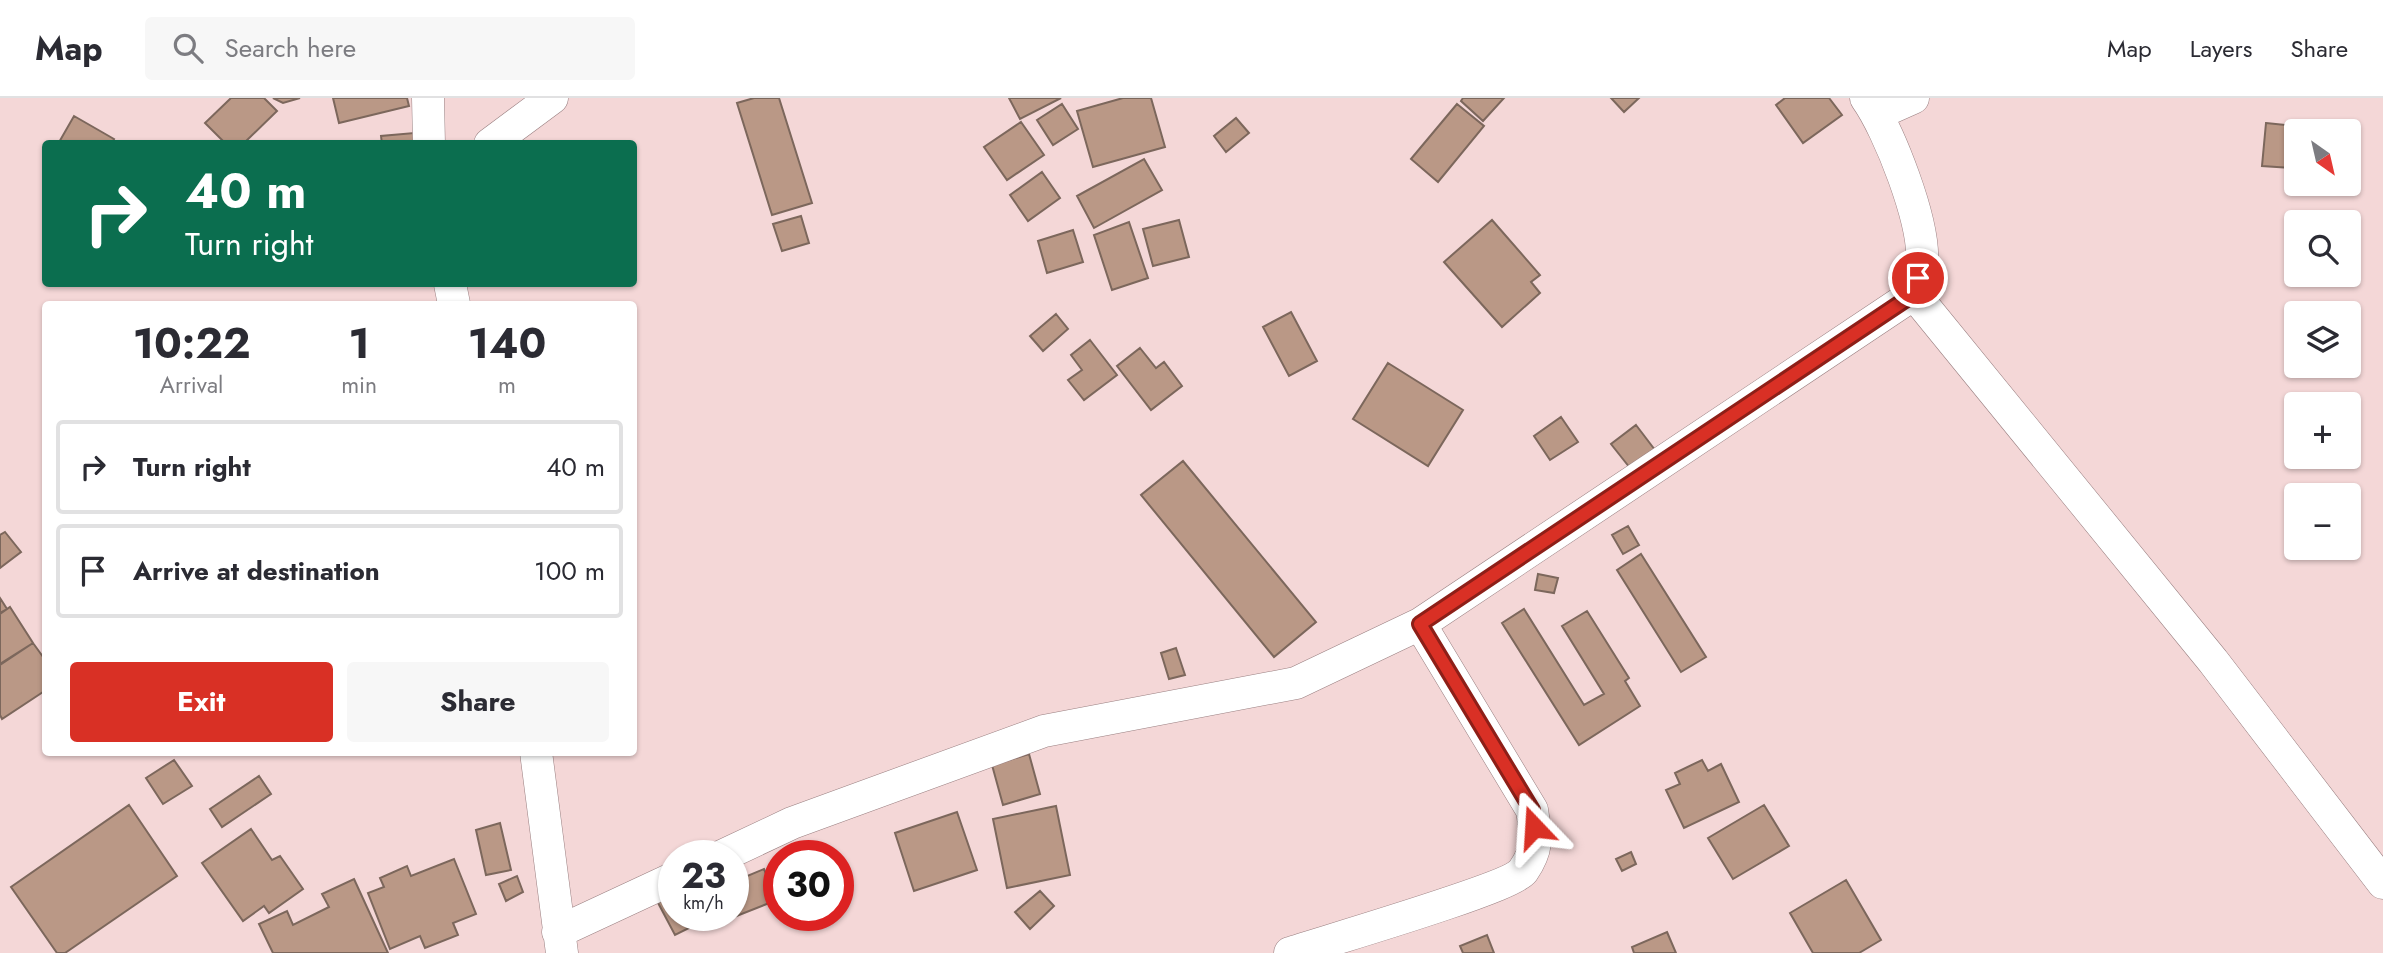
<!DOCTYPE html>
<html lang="en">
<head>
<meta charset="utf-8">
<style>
  body { margin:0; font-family:Jost,sans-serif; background:#f7f7f7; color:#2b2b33; height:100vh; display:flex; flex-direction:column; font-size:26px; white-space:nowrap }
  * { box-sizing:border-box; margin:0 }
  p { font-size:23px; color:#7c7c81 }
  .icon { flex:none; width:38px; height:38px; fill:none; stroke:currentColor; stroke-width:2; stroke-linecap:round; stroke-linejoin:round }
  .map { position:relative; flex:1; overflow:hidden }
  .details { position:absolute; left:42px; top:203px; width:595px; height:455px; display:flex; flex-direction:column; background:#fff; border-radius:7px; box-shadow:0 2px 5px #0004 }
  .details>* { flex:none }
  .hud { position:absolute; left:42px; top:42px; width:595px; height:147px; border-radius:7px; box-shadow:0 2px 5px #0004; background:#0b6e4f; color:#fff; overflow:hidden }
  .needle { width:46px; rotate:146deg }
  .buttons { position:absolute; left:2284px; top:21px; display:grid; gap:14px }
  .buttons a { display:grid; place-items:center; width:77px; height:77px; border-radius:7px; background:#fff; box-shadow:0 2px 5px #0004; font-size:35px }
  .speed { position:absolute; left:658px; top:742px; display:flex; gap:14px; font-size:35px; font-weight:700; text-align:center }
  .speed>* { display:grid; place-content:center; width:91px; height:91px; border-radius:50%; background:#fff; box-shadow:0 2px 5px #0004; line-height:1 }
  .speed small { font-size:18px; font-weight:400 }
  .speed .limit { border:10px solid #d22; background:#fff; color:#111 }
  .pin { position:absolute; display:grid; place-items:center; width:60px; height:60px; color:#fff; margin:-30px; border:4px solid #fff; border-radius:50%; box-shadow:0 2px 7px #0007 }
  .me { position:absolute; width:77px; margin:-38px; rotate:340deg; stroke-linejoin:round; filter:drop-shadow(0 0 5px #0008) }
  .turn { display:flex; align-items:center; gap:24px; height:147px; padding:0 28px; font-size:32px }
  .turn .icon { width:91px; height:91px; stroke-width:2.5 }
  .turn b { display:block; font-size:49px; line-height:60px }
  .eta { display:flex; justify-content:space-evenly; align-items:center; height:119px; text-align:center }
  .eta b { font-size:42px; font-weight:700; line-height:49px }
  .cta { display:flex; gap:14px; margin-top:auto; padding:14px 28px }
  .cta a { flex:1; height:80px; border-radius:7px; background:#d93025; color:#fff; font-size:28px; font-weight:700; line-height:80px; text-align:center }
  .cta a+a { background:#f7f7f7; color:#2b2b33 }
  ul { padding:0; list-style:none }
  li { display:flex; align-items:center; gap:21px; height:94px; margin:0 14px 10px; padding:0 14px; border:4px solid #e1e1e2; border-radius:7px }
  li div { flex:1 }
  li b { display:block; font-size:26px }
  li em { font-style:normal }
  header { display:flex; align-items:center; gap:42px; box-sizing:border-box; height:98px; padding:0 35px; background:#fff; border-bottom:2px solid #e1e1e2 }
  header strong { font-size:33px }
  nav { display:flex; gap:38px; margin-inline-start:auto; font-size:24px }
  .search { width:490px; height:63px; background:#f7f7f7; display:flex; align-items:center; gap:18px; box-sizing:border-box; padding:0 24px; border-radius:7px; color:#7c7c81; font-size:26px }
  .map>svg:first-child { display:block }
  .building { fill:#ba9886; stroke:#7c675c; stroke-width:2 }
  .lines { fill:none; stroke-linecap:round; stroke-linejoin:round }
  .street-casing { stroke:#997f80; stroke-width:33 }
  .street { stroke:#fff; stroke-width:32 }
  .route-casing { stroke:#8d1f18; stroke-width:18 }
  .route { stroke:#d93025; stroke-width:12 }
</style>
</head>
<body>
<header>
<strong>Map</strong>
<div class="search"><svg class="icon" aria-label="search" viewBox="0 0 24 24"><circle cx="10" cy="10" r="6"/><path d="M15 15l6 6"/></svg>Search here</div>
<nav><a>Map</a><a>Layers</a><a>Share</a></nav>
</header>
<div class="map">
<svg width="2383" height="855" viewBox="0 0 2383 855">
  <rect width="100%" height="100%" fill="#f4d7d7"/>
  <path class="building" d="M231,0H264L277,13L243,46H226L205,25Z
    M273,0H300L283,5Z
    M333,0H407L409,8L339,25Z
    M754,0H779L812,105L772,117L737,5Z
    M1009,0H1061L1020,21Z
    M1123,0H1151L1165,49L1093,69L1077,13Z
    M1463,0H1504L1483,23L1461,3Z
    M1611,0H1639L1624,14Z
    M1785,0H1829L1842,17L1803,45L1776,7Z
    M1062,6L1078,31L1053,47L1037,22Z
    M1457,6L1484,28L1438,84L1411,61Z
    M74,18L114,41L111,46H58Z
    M1236,20L1249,35L1226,54L1214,38Z
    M1021,24L1044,57L1007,82L984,49Z
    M2266,25L2296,28L2293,70L2262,68Z
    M414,35L415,46H382L381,38Z
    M1144,61L1162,92L1094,130L1077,98Z
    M1042,74L1060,100L1028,123L1010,97Z
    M801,118L809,145L782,153L773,126Z
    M1179,122L1189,159L1153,168L1143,131Z
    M1492,122L1540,177L1531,184L1540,195L1502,229L1444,164Z
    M1129,124L1148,180L1112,192L1094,137Z
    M1073,132L1083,164L1047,175L1038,143Z
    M1291,214L1317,263L1289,278L1263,229Z
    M1056,216L1068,231L1043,253L1030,238Z
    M1090,242L1117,277L1084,302L1068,282L1082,272L1071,257Z
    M1140,250L1156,270L1164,264L1182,288L1151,312L1117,268Z
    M1388,265L1463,312L1428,368L1353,321Z
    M1561,319L1578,344L1550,362L1534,338Z
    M1636,327L1655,352L1630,370L1611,346Z
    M1183,363L1316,524L1274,559L1141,397Z
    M1628,428L1639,447L1623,456L1612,437Z
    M5,434L21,454L0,470V437Z
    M1641,456L1706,559L1681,574L1617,472Z
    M1538,476L1558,480L1554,495L1535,492Z
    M0,500L7,511L0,515Z
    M10,509L33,545L0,566V516Z
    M1524,511L1584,607L1604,596L1562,528L1587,513L1629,580L1625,583L1640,608L1579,647L1502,525Z
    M33,545L46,563V592L2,621L0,617V567Z
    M1176,550L1185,577L1169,581L1161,555Z
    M1029,656L1040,696L1003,707L992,667Z
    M174,662L192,688L163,706L146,680Z
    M1702,662L1708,673L1721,666L1739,704L1684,730L1666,692L1680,686L1675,675Z
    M259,678L271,696L222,729L210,711Z
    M129,707L177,778L65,855H57L11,789Z
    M1764,707L1789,748L1733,781L1708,740Z
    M1056,708L1070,777L1007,790L993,721Z
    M957,714L977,772L914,793L895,735Z
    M500,725L511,772L486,777L476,732Z
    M251,731L272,762L280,758L303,791L269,815L264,808L243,823L202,765Z
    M1631,754L1636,766L1622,773L1616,761Z
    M454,761L476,816L453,825L458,837L425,850L420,838L390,851L368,795L384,789L380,780L407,768L411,778Z
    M764,771L777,802L734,819L733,784Z
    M517,778L523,794L506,803L499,786Z
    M354,781L388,855H273L259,826L287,813L293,827L329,809L322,796Z
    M1846,782L1881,842L1859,855H1813L1790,815Z
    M1040,793L1054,808L1030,831L1015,814Z
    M674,795V817L713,818L675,837L657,803Z
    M1667,834L1676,855H1634L1632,849Z
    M1487,837L1494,855H1463L1460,848Z"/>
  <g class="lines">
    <defs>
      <path id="street" d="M428,0L429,46
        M1877,16L1913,0
        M490,46L552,0
        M450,186L454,206
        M1914,196L2213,563L2383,785
        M536,654L562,855
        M722,758L792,725L1044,633L1296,585L1420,526L1914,196C1917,186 1921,175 1922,164C1925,124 1889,32 1866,0
        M558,834L674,780
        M1290,855C1323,844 1510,790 1523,773C1539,750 1536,738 1532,712L1420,526"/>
    </defs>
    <use href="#street" class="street-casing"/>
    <use href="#street" class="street"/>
  </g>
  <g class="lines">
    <defs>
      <path id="route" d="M1534,729L1532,712L1420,526L1914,196L1918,180"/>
    </defs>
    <use href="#route" class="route-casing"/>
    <use href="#route" class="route"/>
  </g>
</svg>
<div class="buttons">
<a><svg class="needle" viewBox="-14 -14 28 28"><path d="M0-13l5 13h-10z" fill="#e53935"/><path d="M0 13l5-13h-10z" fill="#7c7c81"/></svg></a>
<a><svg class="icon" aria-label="search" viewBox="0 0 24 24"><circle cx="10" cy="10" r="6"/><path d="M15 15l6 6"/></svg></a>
<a><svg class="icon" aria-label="layers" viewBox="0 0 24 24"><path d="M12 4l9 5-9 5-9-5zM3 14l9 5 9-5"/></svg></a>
<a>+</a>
<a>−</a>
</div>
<div class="speed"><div>23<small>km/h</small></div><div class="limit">30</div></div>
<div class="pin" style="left:1918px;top:180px;background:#d93025"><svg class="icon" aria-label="arrive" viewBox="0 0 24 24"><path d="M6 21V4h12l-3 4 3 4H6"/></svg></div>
<svg class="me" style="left:1534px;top:729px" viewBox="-20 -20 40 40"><path d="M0-17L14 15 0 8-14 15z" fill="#d93025" stroke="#fff" stroke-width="4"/></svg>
<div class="hud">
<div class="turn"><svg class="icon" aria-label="right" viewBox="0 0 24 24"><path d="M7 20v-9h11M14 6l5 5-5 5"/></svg><div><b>40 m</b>Turn right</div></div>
</div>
<section class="details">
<div class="eta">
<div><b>10:22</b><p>Arrival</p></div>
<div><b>1</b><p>min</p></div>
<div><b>140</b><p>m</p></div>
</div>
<ul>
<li><svg class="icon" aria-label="right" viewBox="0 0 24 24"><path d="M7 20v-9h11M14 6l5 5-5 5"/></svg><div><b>Turn right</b></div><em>40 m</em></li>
<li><svg class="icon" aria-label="arrive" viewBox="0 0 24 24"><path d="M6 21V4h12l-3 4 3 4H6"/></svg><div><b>Arrive at destination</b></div><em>100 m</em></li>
</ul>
<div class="cta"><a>Exit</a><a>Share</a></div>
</section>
</div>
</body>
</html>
